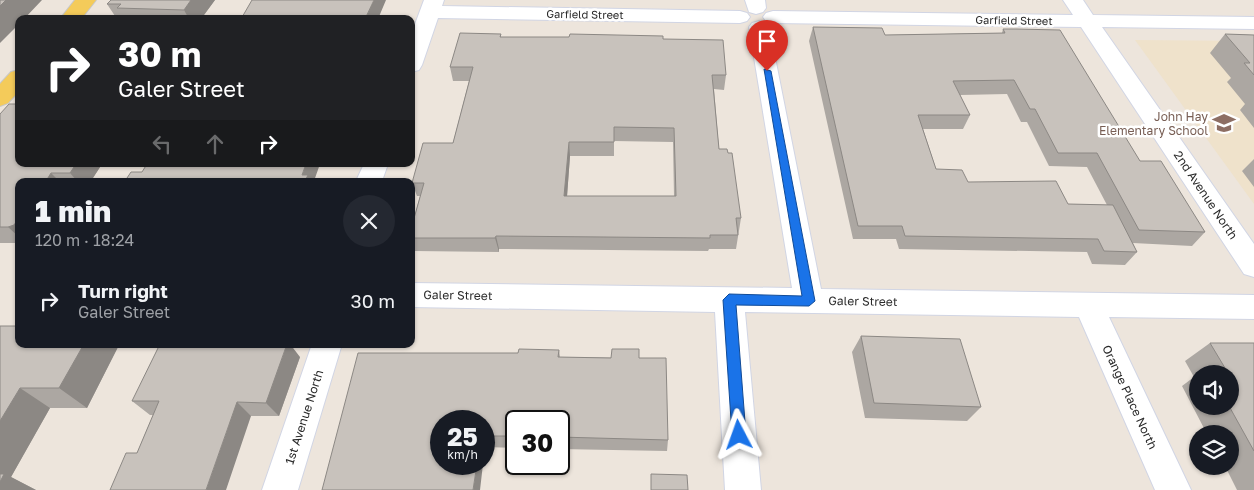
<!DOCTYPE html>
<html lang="en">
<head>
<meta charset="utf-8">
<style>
  body { margin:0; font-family:"Golos Text",sans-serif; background:#242831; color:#f1f3f6; height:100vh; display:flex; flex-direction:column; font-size:19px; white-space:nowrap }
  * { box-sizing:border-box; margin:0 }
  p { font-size:16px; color:#9ea1a6 }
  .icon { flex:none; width:28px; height:28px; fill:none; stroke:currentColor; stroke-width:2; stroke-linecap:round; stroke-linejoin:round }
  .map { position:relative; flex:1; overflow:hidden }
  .drawer { position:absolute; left:15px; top:178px; width:400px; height:170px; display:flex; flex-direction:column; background:#171b24; border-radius:10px; box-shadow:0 1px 4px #0004 }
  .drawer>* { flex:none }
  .top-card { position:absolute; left:15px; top:15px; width:400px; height:152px; border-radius:10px; box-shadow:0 1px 4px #0004; background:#202124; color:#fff; overflow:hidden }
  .buttons { position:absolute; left:1189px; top:365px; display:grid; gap:10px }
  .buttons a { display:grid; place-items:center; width:50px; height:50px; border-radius:50%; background:#171b24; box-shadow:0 1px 4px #0004; font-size:25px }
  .speed { position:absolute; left:430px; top:410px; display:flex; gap:10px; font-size:25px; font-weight:700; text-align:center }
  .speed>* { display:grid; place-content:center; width:65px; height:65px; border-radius:50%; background:#171b24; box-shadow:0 1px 4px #0004; line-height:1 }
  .speed small { font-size:12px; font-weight:400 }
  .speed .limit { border:2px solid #111; border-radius:8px; background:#fff; color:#111 }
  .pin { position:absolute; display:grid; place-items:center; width:42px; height:42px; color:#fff; margin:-51px -21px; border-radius:50% 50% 50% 0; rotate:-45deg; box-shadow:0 0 5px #0007 }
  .pin .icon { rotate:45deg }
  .me { position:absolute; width:55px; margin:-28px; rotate:356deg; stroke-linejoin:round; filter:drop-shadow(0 0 4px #0008) }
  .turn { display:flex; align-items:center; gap:18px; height:105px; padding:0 20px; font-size:22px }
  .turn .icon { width:65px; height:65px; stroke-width:2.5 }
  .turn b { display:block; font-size:35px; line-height:42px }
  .lanes { display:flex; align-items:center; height:48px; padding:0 20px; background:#0003; justify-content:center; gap:25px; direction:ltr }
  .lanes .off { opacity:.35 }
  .round { display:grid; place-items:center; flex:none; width:52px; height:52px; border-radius:26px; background:#242831 }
  .overview { display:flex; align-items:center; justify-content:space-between; height:85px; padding:0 20px }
  h1 { font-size:30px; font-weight:800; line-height:38px }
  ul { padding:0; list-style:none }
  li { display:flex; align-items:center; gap:15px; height:75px; padding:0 20px }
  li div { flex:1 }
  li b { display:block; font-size:19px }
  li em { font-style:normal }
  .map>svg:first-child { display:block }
  .education { fill:#efe2cb }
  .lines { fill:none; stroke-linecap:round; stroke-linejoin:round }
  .minor-casing { stroke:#d1d5e4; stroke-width:2 }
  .major-casing { stroke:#c8c8c8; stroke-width:2 }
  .minor { fill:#fff; fill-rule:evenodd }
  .major { fill:#f4cb5a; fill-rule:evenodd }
  .wall { fill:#aca7a2; fill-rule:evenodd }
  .shaded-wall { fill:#8c8884 }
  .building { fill:#c8c2bc; stroke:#8c8884; fill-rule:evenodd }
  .route { fill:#1a73e8; stroke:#114b97 }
  .labels { text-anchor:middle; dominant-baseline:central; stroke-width:5; stroke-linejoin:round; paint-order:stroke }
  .far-street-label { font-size:11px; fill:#2a2a2a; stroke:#fff }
  .education-label { font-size:12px; fill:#785e54; stroke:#fff; text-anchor:end }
  .street-label { font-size:12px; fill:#2a2a2a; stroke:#fff }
</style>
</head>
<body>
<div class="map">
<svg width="1254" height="490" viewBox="0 0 1254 490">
  <rect width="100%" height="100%" fill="#ede5dc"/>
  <path class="education" d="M1135,40L1254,41V204Z"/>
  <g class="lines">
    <defs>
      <path id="minor" d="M424,0H444L442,6L740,11L747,13L750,17L747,21L740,23L438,18L422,65L419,70L411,72V35Z
        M745,0H765L766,8L763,12L756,14L749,12Z
        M1063,0H1083L1093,15L1254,17V29L1102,27L1254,244V277L1244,274L1081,27L773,23L766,21L763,17L766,13L773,11L1073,15Z
        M759,21L766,23L769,27L821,289L1254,295V319L1109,317L1191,490H1155L1079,317L745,312L761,490H725L715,312L411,307V283L792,288L749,27L752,23Z
        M364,164H388L382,181H356Z
        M312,344H342L298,490H262Z"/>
      <path id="major" d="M75,0H96L81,19H60Z
        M19,70V91L8,103L0,106V84L11,72Z"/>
    </defs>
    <use href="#minor" class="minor-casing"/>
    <use href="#major" class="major-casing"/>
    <use href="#minor" class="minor"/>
    <use href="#major" class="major"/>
  </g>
  <path class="wall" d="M111,0H215L201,19H117L107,4Z
    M813,27L885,35L1002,33L1003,29L1140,161L1205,232L1192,246L1133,243L1137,252L1125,265L1092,264L1087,252L899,249L896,239H853L809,41ZM1007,94L1021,122H1027L1049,166L1087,167L1107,205L1068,204L968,182L936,169L923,129H963L970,115L960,95Z
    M501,34V37L663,39L726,75L724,90L714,89L719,149L741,218L736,249H709L708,251L499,249V252L414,251L411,243V229L420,196H417L412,183L453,143L469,81H453L450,67ZM614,141L673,142L674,196H567L570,156H614Z
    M1225,34L1254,35V128L1240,110L1245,104L1227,82L1231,78L1210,53Z
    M0,114L19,164H102L91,181H19V243H0Z
    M1254,159V187L1242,171Z
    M0,326L118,347L87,408H50L11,477L36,490H0Z
    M861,336L981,407L967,421L865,418L852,352Z
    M1210,343H1254V490H1237L1225,466H1230V434H1207L1182,386L1194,377L1185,361ZM1198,374H1230V406H1198Z
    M559,350L560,357L639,358L668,440L667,451L559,449V421H516V448L485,447L484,459V421H441L322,490L518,353Z
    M300,357L279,416H251L137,453L153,415H150L132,401Z"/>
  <path class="shaded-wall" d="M6,0H42L24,19H19V24L0,43V6Z
    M191,0H215L201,19H189L184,10Z
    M374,0H386L378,19H365Z
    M569,142L570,156L566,210L564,196Z
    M76,164H102L91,181H77L70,173Z
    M306,164H320L314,181H305L302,175Z
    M51,173L59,181H46Z
    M19,218V237L8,227Z
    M496,236L499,249V252L495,238Z
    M84,344H115L118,347L87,408L59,388Z
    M287,344H290L300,357L279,416L266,403Z
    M20,388L50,408L11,477L36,490H0V421Z
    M237,402L251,416L226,490H206Z
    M484,443L485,447L484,459Z
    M477,464H483L480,490H473Z"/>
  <path class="building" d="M0,0H6L0,6Z
    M111,0H191L184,10L117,8L121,4H107Z
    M252,0H374L365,19H241Z
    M813,27L882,28L885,35L1005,33L1003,29H1016L1060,30L1140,161H1161L1205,232L1139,230L1097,153H1058L1035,109H1030L1014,80L953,81L970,115H918L936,169L962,170L968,182L1056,181L1068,204L1113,205L1137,252L1104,251L1098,239L905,236L902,226H858Z
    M460,33L501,34L500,37H569L570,34L663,36V39L723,40L726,75H712L719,149H727L728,153H732L741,218H736L738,235H710V238L496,236L495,238H411V229L424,183H412L423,143H453L473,67H450ZM614,127L674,128L676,196H564L569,142H614Z
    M1225,34L1254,35V75L1244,63H1250Z
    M9,104H19V164H76L70,173H51L46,181H19V218L14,225L8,227H0V114Z
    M147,164H306L302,175H308L305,181H125L131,172H142Z
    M0,326H19V344H84L59,388H20L0,421Z
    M861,336L960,339L981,407L874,403Z
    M1210,343H1254V451L1229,406H1230V374H1210L1207,368H1225Z
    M160,344H287L266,403L237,402L206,490H110L126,453H137L159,401H132Z
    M519,349L559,350L558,357L611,358L612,349H639V358H666L668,440L559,437V421H516V436H484V421H441V464H477L473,490H322L358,353H518Z
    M0,474H4L0,482Z
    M651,474L687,475L688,490H651Z"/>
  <path class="route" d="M764,69L771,71L815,301L809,306L736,305L746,435L744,440L739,442L734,440L732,435L723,300L729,294L802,296Z"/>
  <defs>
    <symbol id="school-bare" viewBox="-9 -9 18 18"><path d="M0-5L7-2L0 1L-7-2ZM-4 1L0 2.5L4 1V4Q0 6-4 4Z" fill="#8d6e63" stroke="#fff" stroke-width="2.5" paint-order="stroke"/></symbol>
  </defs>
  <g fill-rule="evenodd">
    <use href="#school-bare" x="1208" y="107" width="32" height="32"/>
  </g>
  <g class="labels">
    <g class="far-street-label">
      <text transform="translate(585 14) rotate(1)">Garfield Street</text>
      <text transform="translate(1014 20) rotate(1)">Garfield Street</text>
    </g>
    <g class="education-label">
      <text x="1208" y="116">John Hay<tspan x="1208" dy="14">Elementary School</tspan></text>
    </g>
    <g class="street-label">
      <text transform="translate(1206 195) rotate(56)">2nd Avenue North</text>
      <text transform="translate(458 295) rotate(1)">Galer Street</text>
      <text transform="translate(863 301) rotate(1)">Galer Street</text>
      <text transform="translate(1130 397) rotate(65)">Orange Place North</text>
      <text transform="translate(304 417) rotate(-72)">1st Avenue North</text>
    </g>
  </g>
</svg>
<div class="buttons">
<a><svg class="icon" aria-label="sound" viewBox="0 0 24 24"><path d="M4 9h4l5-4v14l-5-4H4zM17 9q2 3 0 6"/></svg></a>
<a><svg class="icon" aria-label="layers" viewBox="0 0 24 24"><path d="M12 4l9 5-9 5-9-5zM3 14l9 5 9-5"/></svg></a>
</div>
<div class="speed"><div>25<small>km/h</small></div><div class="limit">30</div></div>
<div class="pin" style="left:767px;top:71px;background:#d93025"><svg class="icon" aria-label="arrive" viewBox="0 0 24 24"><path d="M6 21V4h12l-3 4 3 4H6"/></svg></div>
<svg class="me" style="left:739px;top:435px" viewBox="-20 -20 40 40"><path d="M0-17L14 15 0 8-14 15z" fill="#1a73e8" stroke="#fff" stroke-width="4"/></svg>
<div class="top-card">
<div class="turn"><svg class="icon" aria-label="right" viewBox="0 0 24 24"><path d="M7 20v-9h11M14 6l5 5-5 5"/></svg><div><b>30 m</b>Galer Street</div></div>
<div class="lanes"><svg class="icon off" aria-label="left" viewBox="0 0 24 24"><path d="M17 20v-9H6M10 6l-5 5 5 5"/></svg><svg class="icon off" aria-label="ahead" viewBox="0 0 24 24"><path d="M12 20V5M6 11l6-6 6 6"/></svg><svg class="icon" aria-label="right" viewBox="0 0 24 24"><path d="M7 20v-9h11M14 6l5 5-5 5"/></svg></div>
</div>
<section class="drawer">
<div class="overview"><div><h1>1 min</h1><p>120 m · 18:24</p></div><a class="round"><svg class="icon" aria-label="close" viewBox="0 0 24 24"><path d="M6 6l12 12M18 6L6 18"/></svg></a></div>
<ul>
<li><svg class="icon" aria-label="right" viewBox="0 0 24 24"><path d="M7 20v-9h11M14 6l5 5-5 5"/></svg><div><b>Turn right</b><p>Galer Street</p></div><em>30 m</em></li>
</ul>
</section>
</div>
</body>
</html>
